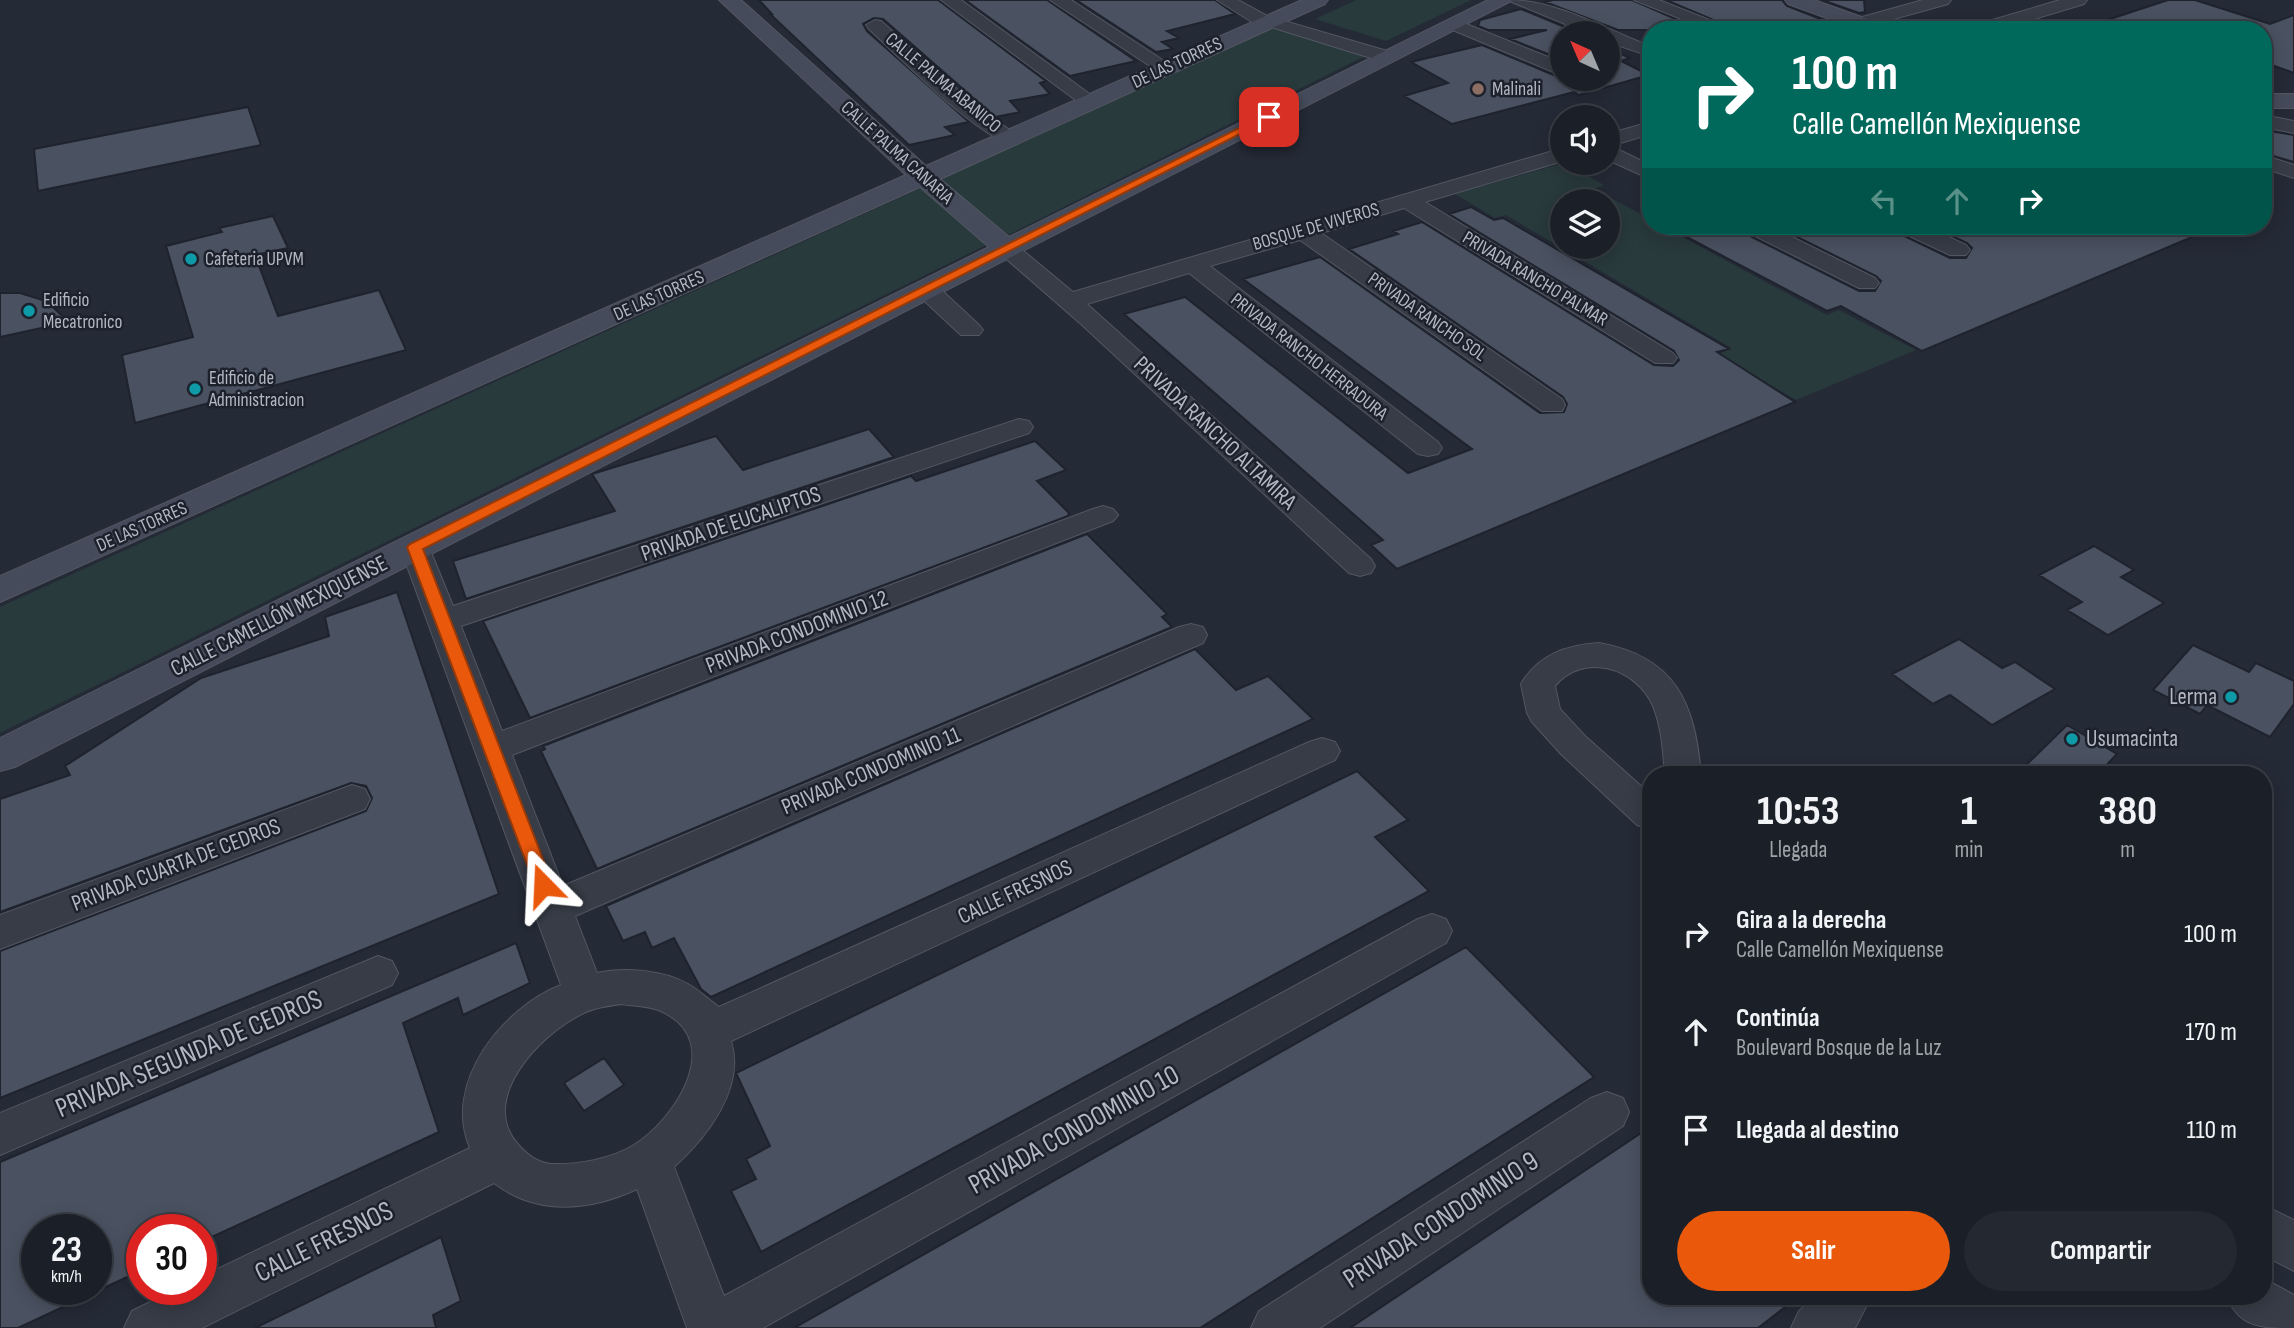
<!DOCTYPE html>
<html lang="es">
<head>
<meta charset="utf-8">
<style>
  body { margin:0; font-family:"Sofia Sans Condensed",sans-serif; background:#242830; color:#f1f3f6; height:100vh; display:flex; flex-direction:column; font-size:26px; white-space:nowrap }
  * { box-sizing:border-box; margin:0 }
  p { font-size:23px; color:#a0a3a8 }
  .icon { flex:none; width:38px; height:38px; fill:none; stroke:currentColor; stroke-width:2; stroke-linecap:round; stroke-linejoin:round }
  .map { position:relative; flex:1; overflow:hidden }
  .sheet { position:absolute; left:1642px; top:766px; width:630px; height:539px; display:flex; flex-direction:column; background:#1b2028; border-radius:28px; box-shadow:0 4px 18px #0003,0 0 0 2px #393e45 }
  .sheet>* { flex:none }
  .top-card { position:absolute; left:1642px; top:21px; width:630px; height:214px; border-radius:28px; box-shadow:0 4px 18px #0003,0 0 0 2px #393e45; background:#00695c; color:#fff; overflow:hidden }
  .needle { width:46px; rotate:316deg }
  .tools { position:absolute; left:1550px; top:21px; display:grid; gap:14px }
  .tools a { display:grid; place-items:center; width:70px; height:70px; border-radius:50%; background:#1b2028; box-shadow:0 4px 18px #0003,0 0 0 2px #393e45; font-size:35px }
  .speed { position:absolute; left:21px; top:1214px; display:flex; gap:14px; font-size:35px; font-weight:700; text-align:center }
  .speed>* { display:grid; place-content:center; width:91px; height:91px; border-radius:50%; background:#1b2028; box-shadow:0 4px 18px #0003,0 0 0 2px #393e45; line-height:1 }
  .speed small { font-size:18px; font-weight:400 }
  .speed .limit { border:10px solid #d22; background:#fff; color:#111 }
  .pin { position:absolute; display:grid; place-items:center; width:60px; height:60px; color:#fff; margin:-30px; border-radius:14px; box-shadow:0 4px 10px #0006 }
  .me { position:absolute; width:77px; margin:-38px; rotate:339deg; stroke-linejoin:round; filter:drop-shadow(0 0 5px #0008) }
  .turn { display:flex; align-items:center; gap:24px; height:147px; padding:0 35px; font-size:32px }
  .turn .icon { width:91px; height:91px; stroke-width:2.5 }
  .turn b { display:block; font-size:49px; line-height:60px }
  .lanes { display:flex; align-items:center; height:66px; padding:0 35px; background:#0003; justify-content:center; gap:35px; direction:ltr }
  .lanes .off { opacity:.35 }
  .eta { display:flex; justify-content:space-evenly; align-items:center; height:119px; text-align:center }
  .eta b { font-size:42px; font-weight:700; line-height:49px }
  .button { display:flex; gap:14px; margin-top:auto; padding:14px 35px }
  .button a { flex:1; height:80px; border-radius:42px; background:#ea580c; color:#fff; font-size:28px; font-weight:700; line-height:80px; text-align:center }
  .button a+a { background:#242830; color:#f1f3f6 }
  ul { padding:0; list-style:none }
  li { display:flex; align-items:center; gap:21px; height:98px; padding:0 35px }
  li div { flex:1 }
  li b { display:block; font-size:26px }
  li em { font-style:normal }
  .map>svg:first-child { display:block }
  .green { fill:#293a3c; fill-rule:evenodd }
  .building { fill:#4a5160; stroke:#1e232e; stroke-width:2; fill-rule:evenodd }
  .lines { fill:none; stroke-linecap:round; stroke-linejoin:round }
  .street-casing { stroke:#525762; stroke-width:2 }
  .secondary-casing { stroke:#525762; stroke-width:2 }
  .street { fill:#373c47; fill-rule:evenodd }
  .secondary { fill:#454b5a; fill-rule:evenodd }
  .route { fill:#ea580c; stroke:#983908; stroke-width:2 }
  .education-dot { fill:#8d6e63; stroke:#1c212c; stroke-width:2.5 }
  .culture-dot { fill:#0f9aa8; stroke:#1c212c; stroke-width:2.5 }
  .labels { text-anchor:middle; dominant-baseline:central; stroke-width:5; stroke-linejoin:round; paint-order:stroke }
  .far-street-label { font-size:19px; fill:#b2b7c3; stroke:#1c212c }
  .far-poi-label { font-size:19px; fill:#b2b7c3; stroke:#1c212c; text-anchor:start }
  .street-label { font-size:23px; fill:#b2b7c3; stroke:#1c212c }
  .poi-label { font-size:23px; fill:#b2b7c3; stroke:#1c212c; text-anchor:end }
  .near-street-label { font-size:28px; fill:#b2b7c3; stroke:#1c212c }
</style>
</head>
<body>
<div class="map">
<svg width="2294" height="1328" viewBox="0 0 2294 1328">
  <rect width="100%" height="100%" fill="#242a36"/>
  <path class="green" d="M1356,0H1471L1386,41L1315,19Z
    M1277,27L1365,54L1363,57L1006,236L941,179Z
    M1564,163L1604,185L1594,189L1650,219V226H1662L1827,315L1839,310L1916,350L1796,400L1719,354L1731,348L1506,215L1495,218L1455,194ZM1563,201H1608V247H1563Z
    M919,189H925L988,244L0,733V607Z"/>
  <path class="building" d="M759,0H938L1046,81L1040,83L1050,94L1010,101L1020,112L995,117L883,19L874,18L863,24L867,31L969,122L945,127L955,135L909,145L770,14H772Z
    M965,0H1047L1136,61L1070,76Z
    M1076,0H1215L1235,14L1167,31L1179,38L1162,42L1173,49L1156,52Z
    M1553,0H1632L1701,30H1618L1545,2Z
    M1666,0H1782L1787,6L1826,21L1787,30H1737Z
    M1822,0H1864L1865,12L1859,13Z
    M2168,0H2195L2270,24L2294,15V73L2263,62V30H2096L2095,24Z
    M1521,9L1572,30H1565L1573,33H1563V60L1510,39L1547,30H1488L1478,26L1480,20Z
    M1482,45L1563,79H1608V48L1630,58L1621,61L1649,75L1579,95L1574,92L1452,124L1404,96L1448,83L1411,62Z
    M248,107L261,145L38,191L34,149Z
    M2263,130L2294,135V162L2263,153Z
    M1471,207L1494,220L1503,218L1729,349L1717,352L1795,402L1397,569L1371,545L1383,540L1124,314L1185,297L1408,473L1472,449L1243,279L1320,257L1540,413L1564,412L1567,404L1563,397L1349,249L1398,234L1393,231L1422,222L1654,365L1673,366L1679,360L1674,351L1449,214Z
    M273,216L288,248L255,255L278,316L379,290L406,350L135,423L122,355L193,337L166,246L222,232L219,228Z
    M1666,226H1739L1744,233L1859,291H1875L1881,281L1876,276L1775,226H1893L1898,233L1950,258H1966L1972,248L1967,243L1931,226H2218L1922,351L1841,306L1827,311Z
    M0,293H20L46,301L69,322L0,337Z
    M869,429L894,457L466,599L453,561L615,511L592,474L716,436L743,470Z
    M1035,441L1066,470L1037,481L1069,513L1068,516L530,718L483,621L911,476L916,481Z
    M1087,534L1167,614L1162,617L1172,627L597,869L541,751L545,749L543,746Z
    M2094,546L2134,570L2121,577L2164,603L2108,635L2067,610L2082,602L2039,575Z
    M397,592L499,894L0,1098V951L366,811L372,798L366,786L351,783L0,912V799L70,775L65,766L201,678L329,636L325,617Z
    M1959,639L2002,668L2015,662L2055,689L1992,725L1950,695L1933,704L1892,674Z
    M2193,645L2249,672L2256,663L2294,681V704L2270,737L2207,705L2200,714L2153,690Z
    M1195,649L1236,690L1268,676L1313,719L711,997L701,989L674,938L652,948L645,932L623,941L606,906Z
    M2067,725L2117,754L2097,775H2016Z
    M1357,771L1408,820L1375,837L1429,891L761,1252L731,1191L756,1179L746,1159L770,1146L736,1073Z
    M516,943L530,983L463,1015L458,998L403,1023L439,1132L201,1242V1230H142V1270L18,1328H0V1162ZM37,1230H96V1290H37Z
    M1466,947L1594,1077L1200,1328H794Z
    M604,1058L624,1085L584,1111L564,1083Z
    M1650,1127V1297H1798L1758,1328H1350Z
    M441,1237L461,1301L433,1315L436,1328H255Z"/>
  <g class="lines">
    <defs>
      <path id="street" d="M941,0H961L1102,103L1099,107H1085Z
        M1050,0H1071L1175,68L1173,72H1159Z
        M1217,0H1238L1267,16L1394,53L1396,57L1387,63L1271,27H1260Z
        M1507,0C1557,0 1605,29 1650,46V56L1608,42V33H1587Z
        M1634,0H1659L1735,30H1709Z
        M1923,0H1951L1948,4L1861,28L1852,23L1855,19Z
        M2060,0H2087L2084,4L1998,30H1969L1972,26Z
        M1454,19L1563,63V76L1448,28L1445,24L1448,20Z
        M875,20L881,21L977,107L1018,136L1021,140L1018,144C991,151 893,51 869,29L866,25Z
        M2263,115L2294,121V133L2263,127Z
        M1650,122V134L1611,146L1650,165V179L1608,160V134Z
        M1563,148V161L1425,202L1673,353L1677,358L1673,363H1655L1404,208L1321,233L1562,399L1565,405L1562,411H1542L1300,240L1210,266L1438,442L1442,448L1438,454L1428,456L1418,454L1189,273L1087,304L1371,559L1375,566L1371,573L1360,576L1349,573L1081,324L995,249L999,244H1015L1073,292Z
        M2263,155L2294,165V178L2263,168Z
        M1742,226H1770L1875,278L1879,283L1875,288H1859L1745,231Z
        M1896,226H1925L1966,245L1970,250L1966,255H1950L1899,231Z
        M927,283L936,285L979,325L983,330L979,335H961L918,295L915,290L918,285Z
        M1019,419L1029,421L1033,427L1029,433L461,626L502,731L1093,509L1103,506L1113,509L1118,515L1113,521L512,755L563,886L1179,627L1191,624L1203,627L1207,635L1203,643L575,916L597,973C624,967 663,970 688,984C699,990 709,1000 719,1007L1309,742L1322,738L1335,742L1340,751L1335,760L731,1041C746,1088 706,1138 674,1167L724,1296L1418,919L1432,914L1446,919L1452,931L1446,943L763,1328H687L637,1189C590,1211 537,1216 494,1183L202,1328H124L132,1311L175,1290H201V1277L470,1148C442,1084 502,1008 561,985L400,547L404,540L415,537L426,540L453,606ZM621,1004C634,1006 651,1006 663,1012C726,1043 674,1120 634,1145C611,1159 578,1165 551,1164C537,1163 525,1153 516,1142C480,1097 540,1035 580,1015C592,1008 607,1006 621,1004Z
        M1599,643C1676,657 1695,703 1701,775H1665C1663,752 1662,728 1653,706C1636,667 1583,652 1555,686L1560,709L1585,736L1650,794V829L1637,825L1561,754L1532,722L1527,713L1521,684C1538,655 1566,645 1599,643Z
        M352,785L365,789L370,799L365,809L0,949V915Z
        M378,956L392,961L398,973L392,985L0,1155V1113Z
        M1607,1092L1623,1098L1629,1112L1623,1126L1320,1328H1251L1259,1311L1591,1098Z
        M2263,1205L2294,1220V1271L2263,1255Z
        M2263,1278L2294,1295V1328C2262,1328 2240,1328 2227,1297H2263Z
        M1816,1297H1862L1866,1307L1855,1328H1791L1799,1311Z"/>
      <path id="secondary" d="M719,0H741L926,166L1302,0H1328L1325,4L940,179L1009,237L1488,0H1513L15,767L0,771V738L989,247L920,187L0,602V576L906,175Z
        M1785,0H1814L1887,26L1890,30H1860L1788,4Z
        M2263,94H2294V108H2263Z"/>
    </defs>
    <use href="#street" class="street-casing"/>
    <use href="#secondary" class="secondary-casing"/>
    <use href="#street" class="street"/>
    <use href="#secondary" class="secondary"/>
  </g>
  <path class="route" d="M1265,115L1273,117L423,549L553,885L550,891H537L407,547L410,544Z"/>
  <circle class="education-dot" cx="1478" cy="89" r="7"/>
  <g class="culture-dot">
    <circle cx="191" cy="259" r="7"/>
    <circle cx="29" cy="311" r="7"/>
    <circle cx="195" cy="389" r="7"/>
    <circle cx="2231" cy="697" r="7"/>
    <circle cx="2072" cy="739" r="7"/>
  </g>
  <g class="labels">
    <g class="far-street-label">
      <text transform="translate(1177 63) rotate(-25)">DE LAS TORRES</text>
      <text transform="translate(943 83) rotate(40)">CALLE PALMA ABANICO</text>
      <text transform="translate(897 153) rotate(42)">CALLE PALMA CANARIA</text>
      <text transform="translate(1316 227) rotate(-16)">BOSQUE DE VIVEROS</text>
      <text transform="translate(1535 279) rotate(31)">PRIVADA RANCHO PALMAR</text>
      <text transform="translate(659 296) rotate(-24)">DE LAS TORRES</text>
      <text transform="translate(1427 317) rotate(35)">PRIVADA RANCHO SOL</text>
      <text transform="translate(1309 357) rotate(38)">PRIVADA RANCHO HERRADURA</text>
      <text transform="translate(142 527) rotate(-24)">DE LAS TORRES</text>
    </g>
    <g class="far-poi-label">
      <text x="1492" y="89">Malinali</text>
      <text x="205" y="259">Cafeteria UPVM</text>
      <text x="43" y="300">Edificio<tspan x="43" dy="22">Mecatronico</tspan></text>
      <text x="209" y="378">Edificio de<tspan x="209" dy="22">Administracion</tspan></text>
    </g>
    <g class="street-label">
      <text transform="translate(1215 433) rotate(43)">PRIVADA RANCHO ALTAMIRA</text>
      <text transform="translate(731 524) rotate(-19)">PRIVADA DE EUCALIPTOS</text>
      <text transform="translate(279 616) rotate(-27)">CALLE CAMELLÓN MEXIQUENSE</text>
      <text transform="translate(797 632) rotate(-21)">PRIVADA CONDOMINIO 12</text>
      <text transform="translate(871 771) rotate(-23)">PRIVADA CONDOMINIO 11</text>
      <text transform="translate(176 865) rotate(-21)">PRIVADA CUARTA DE CEDROS</text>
      <text transform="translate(1015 892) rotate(-25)">CALLE FRESNOS</text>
    </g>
    <g class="poi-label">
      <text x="2217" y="697">Lerma</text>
      <text x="2086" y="739" text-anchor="start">Usumacinta</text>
    </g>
    <g class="near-street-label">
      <text transform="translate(189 1054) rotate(-23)">PRIVADA SEGUNDA DE CEDROS</text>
      <text transform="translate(1074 1130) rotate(-29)">PRIVADA CONDOMINIO 10</text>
      <text transform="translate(1441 1220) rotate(-33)">PRIVADA CONDOMINIO 9</text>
      <text transform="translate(324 1242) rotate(-26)">CALLE FRESNOS</text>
    </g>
  </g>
</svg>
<div class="tools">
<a><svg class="needle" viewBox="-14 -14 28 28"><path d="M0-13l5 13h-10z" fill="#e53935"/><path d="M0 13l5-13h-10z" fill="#a0a3a8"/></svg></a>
<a><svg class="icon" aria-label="sound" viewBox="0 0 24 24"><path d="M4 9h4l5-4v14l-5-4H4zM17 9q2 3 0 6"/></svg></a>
<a><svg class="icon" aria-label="layers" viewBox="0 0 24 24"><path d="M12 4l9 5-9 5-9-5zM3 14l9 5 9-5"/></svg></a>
</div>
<div class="speed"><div>23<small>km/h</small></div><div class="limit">30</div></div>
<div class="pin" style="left:1269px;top:117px;background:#d93025"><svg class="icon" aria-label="arrive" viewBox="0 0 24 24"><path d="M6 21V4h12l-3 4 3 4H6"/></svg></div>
<svg class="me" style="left:543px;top:885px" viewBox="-20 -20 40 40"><path d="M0-17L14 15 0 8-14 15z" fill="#ea580c" stroke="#fff" stroke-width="4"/></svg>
<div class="top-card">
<div class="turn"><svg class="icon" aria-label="right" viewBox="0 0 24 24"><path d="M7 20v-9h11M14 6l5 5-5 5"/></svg><div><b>100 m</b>Calle Camellón Mexiquense</div></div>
<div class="lanes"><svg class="icon off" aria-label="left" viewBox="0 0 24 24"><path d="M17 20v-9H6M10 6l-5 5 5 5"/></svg><svg class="icon off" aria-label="ahead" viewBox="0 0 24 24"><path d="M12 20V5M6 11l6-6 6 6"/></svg><svg class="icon" aria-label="right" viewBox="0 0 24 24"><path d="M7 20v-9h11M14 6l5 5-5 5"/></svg></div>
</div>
<section class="sheet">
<div class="eta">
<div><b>10:53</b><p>Llegada</p></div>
<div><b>1</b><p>min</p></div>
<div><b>380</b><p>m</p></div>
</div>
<ul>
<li><svg class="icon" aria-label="right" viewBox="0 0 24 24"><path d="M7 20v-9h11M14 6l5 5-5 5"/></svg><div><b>Gira a la derecha</b><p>Calle Camellón Mexiquense</p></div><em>100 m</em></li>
<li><svg class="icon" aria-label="ahead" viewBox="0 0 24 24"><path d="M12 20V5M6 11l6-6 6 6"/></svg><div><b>Continúa</b><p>Boulevard Bosque de la Luz</p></div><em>170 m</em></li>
<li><svg class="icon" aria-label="arrive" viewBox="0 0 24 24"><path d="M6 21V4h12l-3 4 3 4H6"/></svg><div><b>Llegada al destino</b></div><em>110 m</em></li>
</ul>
<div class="button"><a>Salir</a><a>Compartir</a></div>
</section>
</div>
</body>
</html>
